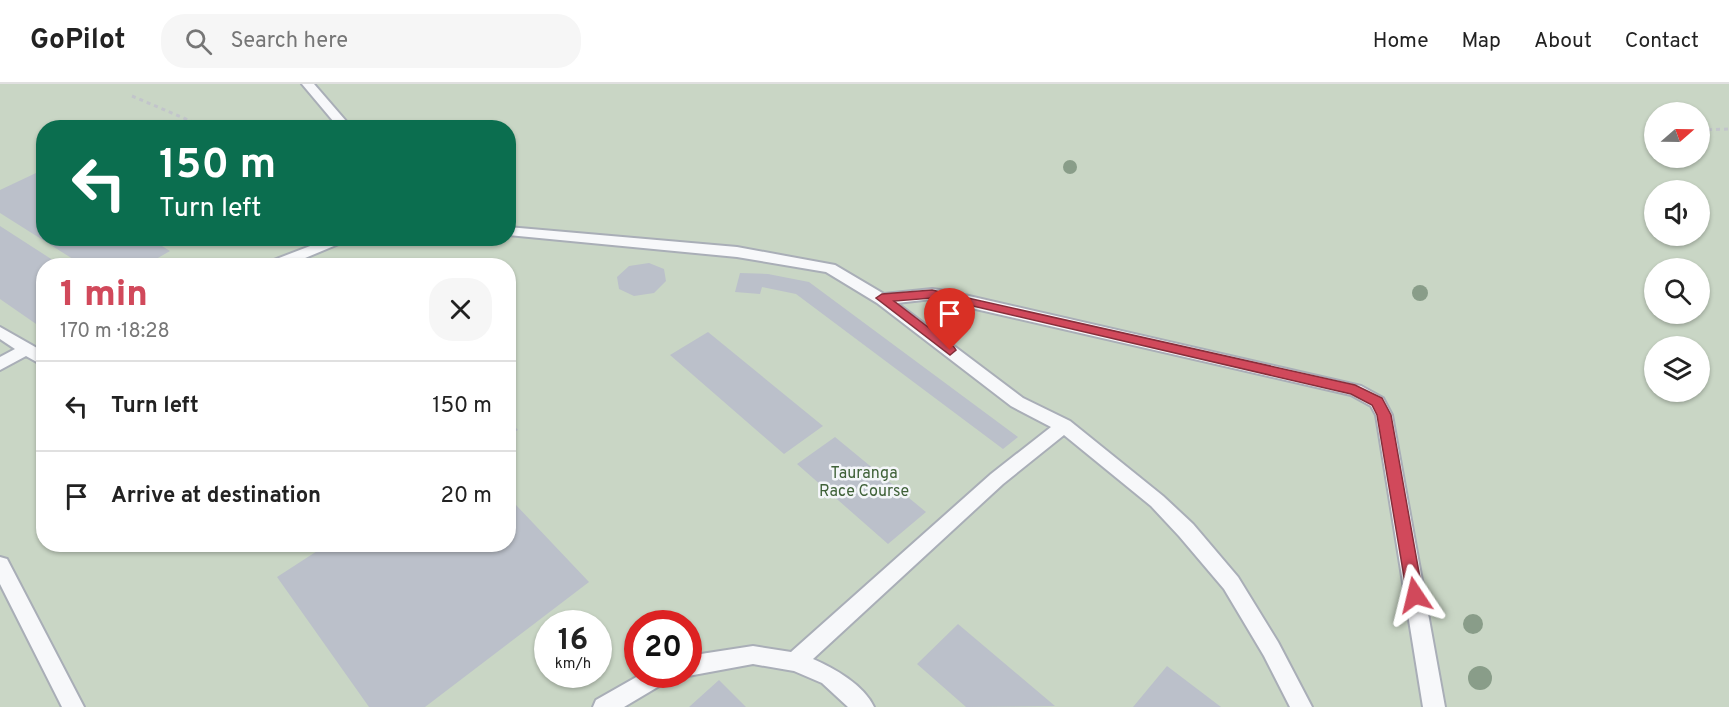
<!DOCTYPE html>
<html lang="en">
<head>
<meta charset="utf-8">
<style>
  body { margin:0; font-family:Overpass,sans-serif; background:#f6f6f6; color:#222; height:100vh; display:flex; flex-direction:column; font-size:22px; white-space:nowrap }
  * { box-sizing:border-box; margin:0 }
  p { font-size:20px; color:#767676 }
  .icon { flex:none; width:33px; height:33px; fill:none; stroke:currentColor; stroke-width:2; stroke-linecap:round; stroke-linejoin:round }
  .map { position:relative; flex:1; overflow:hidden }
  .side { position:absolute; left:36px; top:174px; width:480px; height:294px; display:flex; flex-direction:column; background:#fff; border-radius:24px; box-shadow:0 2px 4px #0004 }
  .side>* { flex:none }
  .top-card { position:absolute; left:36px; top:36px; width:480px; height:126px; border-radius:24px; box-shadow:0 2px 4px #0004; background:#0b6e4f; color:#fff; overflow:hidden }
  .needle { width:39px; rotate:70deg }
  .buttons { position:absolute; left:1644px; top:18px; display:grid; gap:12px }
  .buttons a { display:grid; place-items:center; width:66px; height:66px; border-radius:50%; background:#fff; box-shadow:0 2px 4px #0004; font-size:30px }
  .speed { position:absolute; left:534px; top:526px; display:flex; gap:12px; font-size:30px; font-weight:700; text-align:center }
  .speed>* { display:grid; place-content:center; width:78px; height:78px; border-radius:50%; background:#fff; box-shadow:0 2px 4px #0004; line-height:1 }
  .speed small { font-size:15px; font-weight:400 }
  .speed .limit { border:9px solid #d22; background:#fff; color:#111 }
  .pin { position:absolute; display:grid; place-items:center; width:51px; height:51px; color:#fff; margin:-62px -26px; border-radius:50% 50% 50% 0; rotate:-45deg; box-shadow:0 0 6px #0007 }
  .pin .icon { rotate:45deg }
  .me { position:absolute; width:66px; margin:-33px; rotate:350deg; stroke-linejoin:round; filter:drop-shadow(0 0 4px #0008) }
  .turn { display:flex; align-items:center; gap:21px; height:126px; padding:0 24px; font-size:27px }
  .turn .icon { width:78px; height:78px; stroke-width:2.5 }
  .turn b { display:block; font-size:42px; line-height:51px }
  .round { display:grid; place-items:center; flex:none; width:63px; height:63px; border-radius:24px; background:#f6f6f6 }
  .summary { display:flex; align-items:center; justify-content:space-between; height:102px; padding:0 24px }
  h1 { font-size:36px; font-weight:800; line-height:45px; color:#d1495b }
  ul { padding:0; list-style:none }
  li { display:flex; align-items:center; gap:18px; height:90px; padding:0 24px; border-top:2px solid #e0e0e0 }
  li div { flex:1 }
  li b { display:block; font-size:22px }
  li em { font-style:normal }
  header { display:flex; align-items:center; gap:36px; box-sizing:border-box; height:84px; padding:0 30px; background:#fff; border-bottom:2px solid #e0e0e0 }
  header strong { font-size:28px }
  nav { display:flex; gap:33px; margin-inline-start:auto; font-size:21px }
  .search { width:420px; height:54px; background:#f6f6f6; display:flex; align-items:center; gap:15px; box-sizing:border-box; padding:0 21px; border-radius:24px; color:#767676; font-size:22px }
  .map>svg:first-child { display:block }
  .green { fill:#c9d6c5; fill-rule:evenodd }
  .building { fill:#bbc0ca }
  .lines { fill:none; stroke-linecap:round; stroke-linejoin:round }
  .lane-casing { stroke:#a9aeb7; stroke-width:4 }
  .path { stroke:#c2c5cb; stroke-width:3; stroke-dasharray:4 4; stroke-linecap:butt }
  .lane { fill:#f7f8fa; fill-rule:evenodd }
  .tree { fill:#899d89 }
  .route { fill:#d1495b; stroke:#882f3b; stroke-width:1.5 }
  .labels { text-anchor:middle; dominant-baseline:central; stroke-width:5; stroke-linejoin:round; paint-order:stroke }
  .park-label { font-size:16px; fill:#3f6138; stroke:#f4f6f9 }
</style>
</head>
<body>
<header>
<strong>GoPilot</strong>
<div class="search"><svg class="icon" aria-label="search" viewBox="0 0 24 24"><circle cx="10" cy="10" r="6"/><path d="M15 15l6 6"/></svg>Search here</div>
<nav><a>Home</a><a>Map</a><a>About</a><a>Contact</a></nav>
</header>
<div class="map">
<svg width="1729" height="623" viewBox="0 0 1729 623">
  <rect width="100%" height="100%" fill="#e4e7ec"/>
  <path class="green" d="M0,0H1729V623H0ZM1654,28H1700V74H1654ZM44,44H508V154H44ZM1654,106H1700V152H1654ZM44,182H508V460H44ZM1654,184H1700V230H1654ZM1654,262H1700V308H1654ZM548,540H598V591H548ZM638,540H688V591H638Z"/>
  <path class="building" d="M36,89L44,93V154H149L170,167L144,182H84L0,129V106Z
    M0,142L62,182H44V240L39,242L0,215Z
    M649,179L664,185L666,197L654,209L634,212L619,205L617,193L629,182Z
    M740,189L768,190L809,198L1018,353L1003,365L796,210L762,203L760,210L735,208Z
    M708,248L823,342L784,370L670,271Z
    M508,335L518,346L508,351Z
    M835,353L926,428L888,460L797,380Z
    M516,421L589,498L425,623H369L277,493L328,460H508V425Z
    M958,540L1055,622L966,623L917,580Z
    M1167,582L1221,623H1133Z
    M719,596L746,623H689Z"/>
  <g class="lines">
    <defs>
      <path id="lane" d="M302,0H314L352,44H339Z
        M508,143L737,163L835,181L884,210L932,205L947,207L1361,302L1383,314L1392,331L1445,623H1423L1376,331L1371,322L1351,311L932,215L897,219L1023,314L1070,337L1163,412L1193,440L1238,493L1278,558L1312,623H1290L1264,572L1224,505L1179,452L1151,422L1064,351L1003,400L813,575C834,584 864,601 874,623H848L822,599L794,587L753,580L688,592L686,591H688V572L753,562L791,568L991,390L1051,343L1011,322L877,219L826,188L737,173L508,151Z
        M331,154H353L286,182H264L266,179Z
        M0,243L44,268V282L26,272L0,286V273L15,265L0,255Z
        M0,473L7,475L84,623H62L0,500Z
        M640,591H669L666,598L624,623H593L596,616Z"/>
    </defs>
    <use href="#lane" class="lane-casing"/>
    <path class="path" d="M132,12L207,44
      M1700,46L1729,45
      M1646,47H1654"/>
    <use href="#lane" class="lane"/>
  </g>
  <g class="tree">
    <circle cx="1070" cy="83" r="7"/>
    <circle cx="1420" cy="209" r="8"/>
    <circle cx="1473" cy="540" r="10"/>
    <circle cx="1480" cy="594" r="12"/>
  </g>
  <path class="route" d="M932,206L1355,301L1382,314L1391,331L1423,511L1421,516L1415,518L1409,516L1407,511L1377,331L1372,321L1351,310L947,216L932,214L894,217L954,263L956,266L950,271L876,214L882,210Z"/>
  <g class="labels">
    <g class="park-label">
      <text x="864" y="390">Tauranga<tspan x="864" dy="18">Race Course</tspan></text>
    </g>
  </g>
</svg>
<div class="buttons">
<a><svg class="needle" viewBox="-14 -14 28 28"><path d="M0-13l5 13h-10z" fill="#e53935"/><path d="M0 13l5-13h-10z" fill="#767676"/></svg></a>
<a><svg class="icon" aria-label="sound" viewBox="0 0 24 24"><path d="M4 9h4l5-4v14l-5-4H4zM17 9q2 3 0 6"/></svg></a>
<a><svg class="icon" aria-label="search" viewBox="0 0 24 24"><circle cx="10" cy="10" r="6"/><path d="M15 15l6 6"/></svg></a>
<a><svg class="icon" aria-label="layers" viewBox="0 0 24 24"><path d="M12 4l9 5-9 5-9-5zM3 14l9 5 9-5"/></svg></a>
</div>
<div class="speed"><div>16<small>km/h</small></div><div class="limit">20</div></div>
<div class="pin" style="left:950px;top:266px;background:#d93025"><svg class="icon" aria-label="arrive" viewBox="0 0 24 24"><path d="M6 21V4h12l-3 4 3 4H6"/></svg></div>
<svg class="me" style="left:1415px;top:511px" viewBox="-20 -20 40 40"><path d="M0-17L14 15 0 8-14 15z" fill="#d1495b" stroke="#fff" stroke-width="4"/></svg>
<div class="top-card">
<div class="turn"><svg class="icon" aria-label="left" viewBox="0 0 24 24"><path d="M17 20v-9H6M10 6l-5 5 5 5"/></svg><div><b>150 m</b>Turn left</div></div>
</div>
<section class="side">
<div class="summary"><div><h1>1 min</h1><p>170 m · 18:28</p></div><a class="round"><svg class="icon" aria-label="close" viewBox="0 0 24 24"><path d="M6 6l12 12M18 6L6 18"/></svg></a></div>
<ul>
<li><svg class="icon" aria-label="left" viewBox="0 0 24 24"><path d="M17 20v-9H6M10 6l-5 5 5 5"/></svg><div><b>Turn left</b></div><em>150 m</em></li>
<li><svg class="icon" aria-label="arrive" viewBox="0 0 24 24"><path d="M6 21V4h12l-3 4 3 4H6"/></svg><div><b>Arrive at destination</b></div><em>20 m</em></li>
</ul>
</section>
</div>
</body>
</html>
